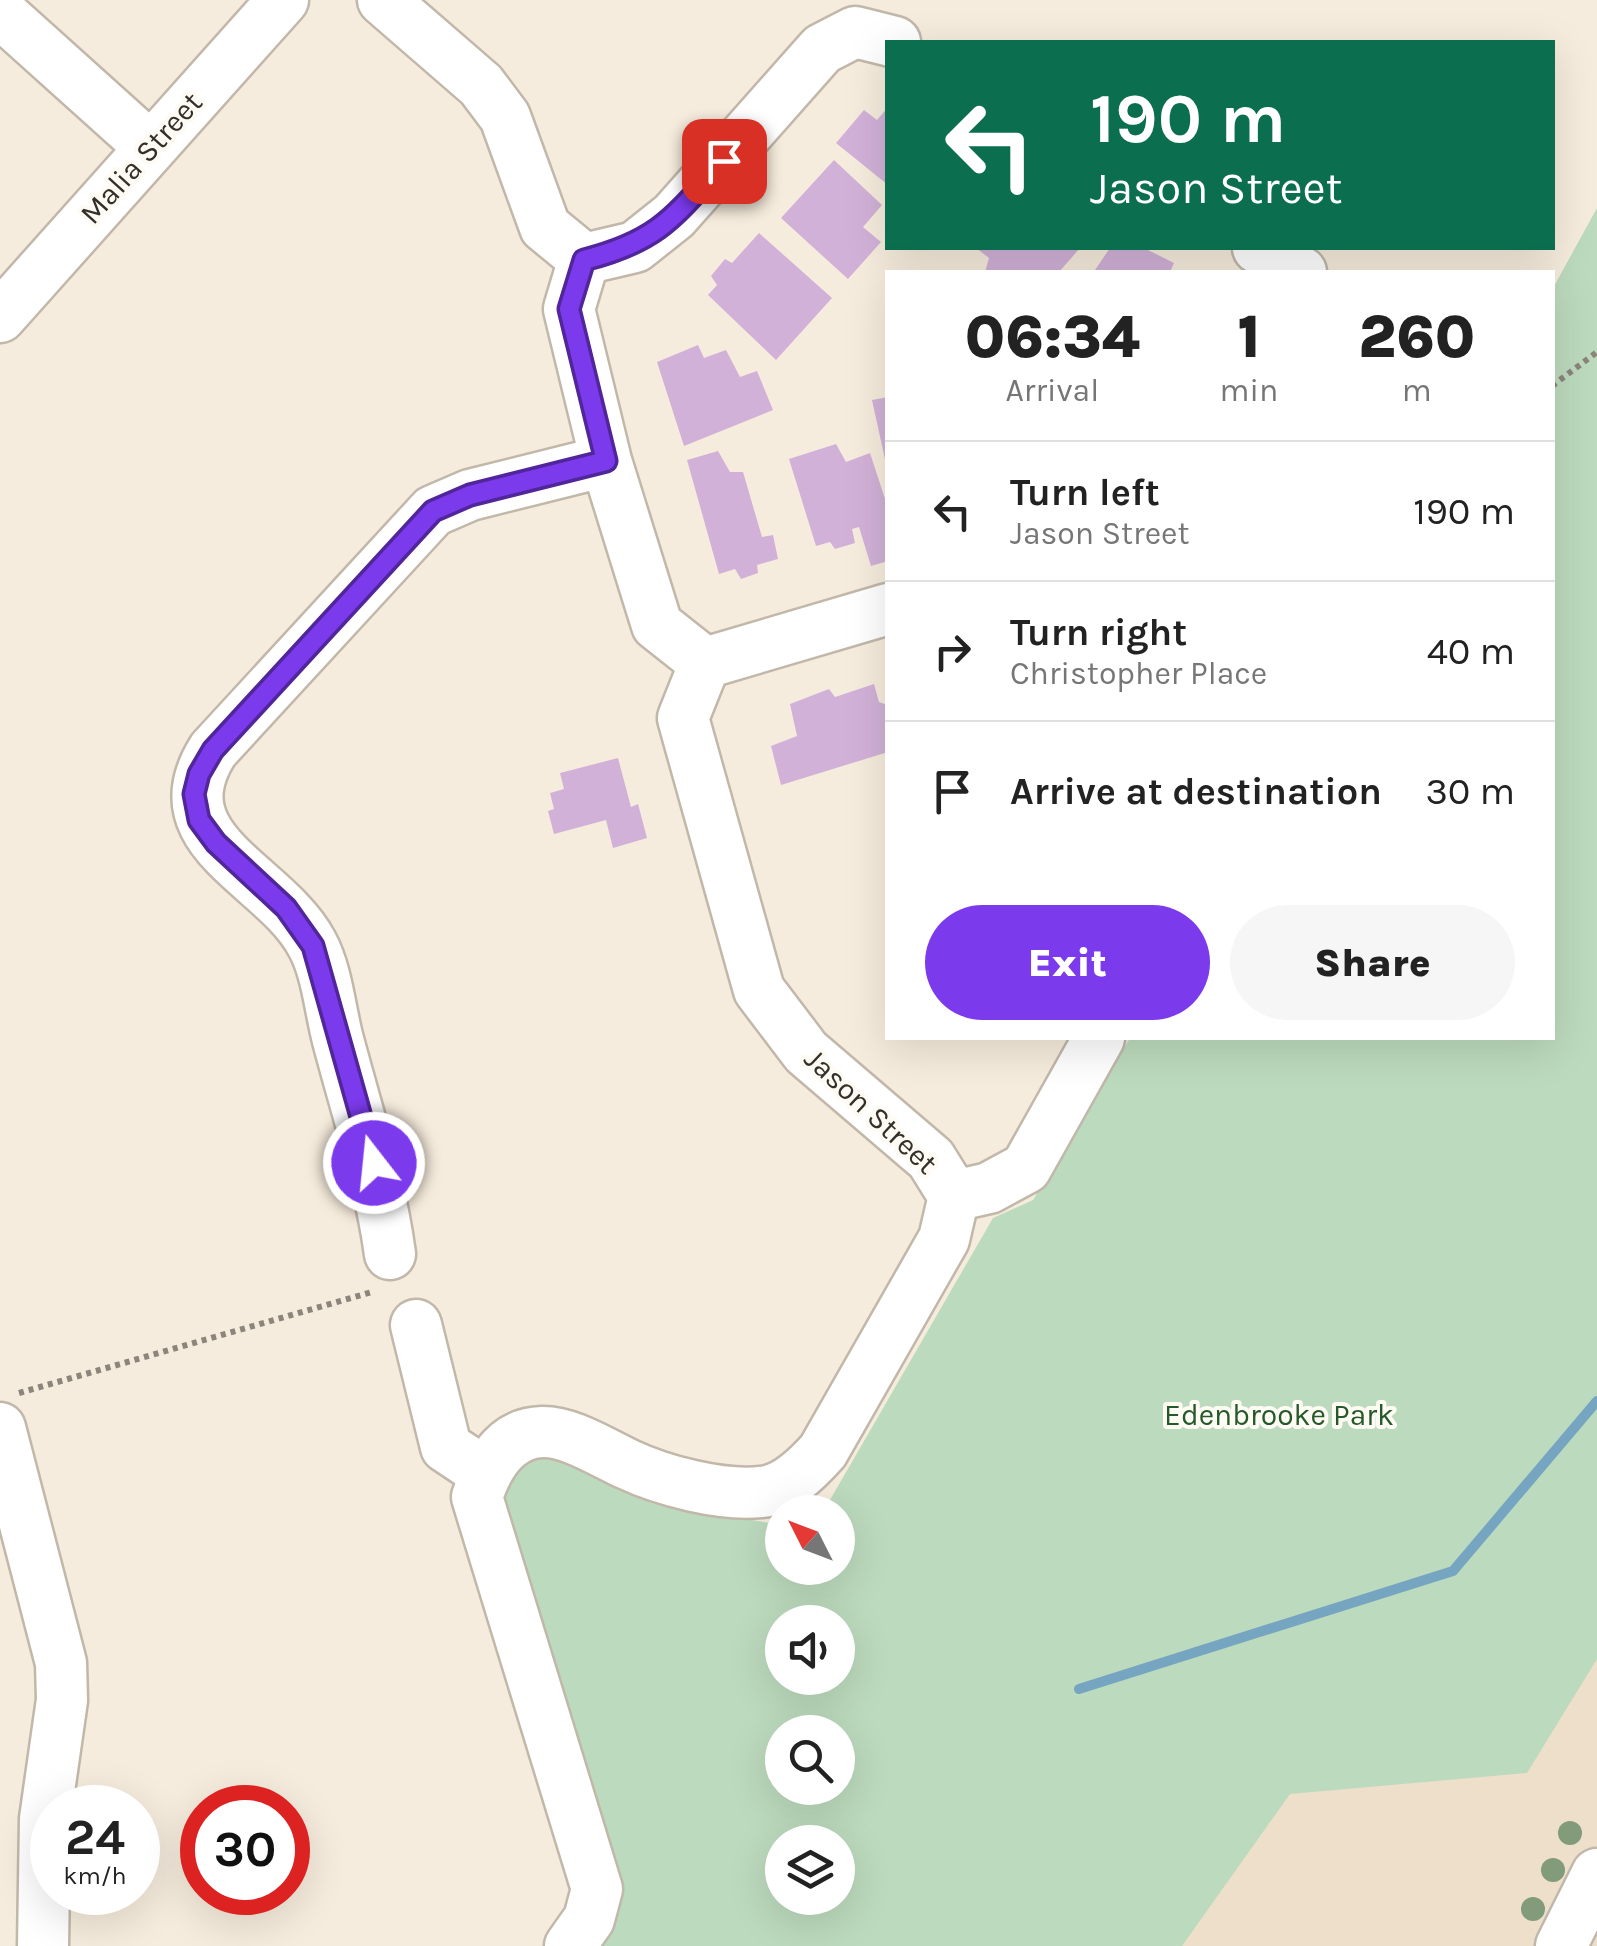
<!DOCTYPE html>
<html lang="en">
<head>
<meta charset="utf-8">
<style>
  body { margin:0; font-family:Karla,sans-serif; background:#f6f6f6; color:#222; height:100vh; display:flex; flex-direction:column; font-size:38px; white-space:nowrap }
  * { box-sizing:border-box; margin:0 }
  p { font-size:32px; color:#767676 }
  .icon { flex:none; width:55px; height:55px; fill:none; stroke:currentColor; stroke-width:2; stroke-linecap:round; stroke-linejoin:round }
  .map { position:relative; flex:1; overflow:hidden }
  .sheet { position:absolute; left:885px; top:270px; width:670px; height:770px; display:flex; flex-direction:column; background:#fff; border-radius:0px; box-shadow:0 10px 40px #0002 }
  .sheet>* { flex:none }
  .top-card { position:absolute; left:885px; top:40px; width:670px; height:210px; border-radius:0px; box-shadow:0 10px 40px #0002; background:#0b6e4f; color:#fff; overflow:hidden }
  .needle { width:65px; rotate:312deg }
  .tools { position:absolute; left:765px; top:1495px; display:grid; gap:20px }
  .tools a { display:grid; place-items:center; width:90px; height:90px; border-radius:50%; background:#fff; box-shadow:0 10px 40px #0002; font-size:50px }
  .speed { position:absolute; left:30px; top:1785px; display:flex; gap:20px; font-size:50px; font-weight:700; text-align:center }
  .speed>* { display:grid; place-content:center; width:130px; height:130px; border-radius:50%; background:#fff; box-shadow:0 10px 40px #0002; line-height:1 }
  .speed small { font-size:25px; font-weight:400 }
  .speed .limit { border:15px solid #d22; background:#fff; color:#111 }
  .pin { position:absolute; display:grid; place-items:center; width:85px; height:85px; color:#fff; margin:-42px; border-radius:20px; box-shadow:0 5px 15px #0006 }
  .me { position:absolute; width:110px; margin:-55px; rotate:344deg; stroke-linejoin:round; filter:drop-shadow(0 0 8px #0008) }
  .turn { display:flex; align-items:center; gap:35px; height:210px; padding:0 40px; font-size:45px }
  .turn .icon { width:130px; height:130px; stroke-width:2.5 }
  .turn b { display:block; font-size:70px; line-height:85px }
  .eta { display:flex; justify-content:space-evenly; align-items:center; height:170px; text-align:center }
  .eta b { font-size:60px; font-weight:800; line-height:70px }
  .button { display:flex; gap:20px; margin-top:auto; padding:20px 40px }
  .button a { flex:1; height:115px; border-radius:60px; background:#7c3aed; color:#fff; font-size:40px; font-weight:800; line-height:115px; text-align:center }
  .button a+a { background:#f6f6f6; color:#222 }
  ul { padding:0; list-style:none }
  li { display:flex; align-items:center; gap:30px; height:140px; padding:0 40px; border-top:2px solid #e0e0e0 }
  li div { flex:1 }
  li b { display:block; font-size:38px }
  li em { font-style:normal }
  .map>svg:first-child { display:block }
  .built { fill:#eedfcb }
  .green { fill:#bcdabd; fill-rule:evenodd }
  .lines { fill:none; stroke-linecap:round; stroke-linejoin:round }
  .stream { stroke:#76a5c1; stroke-width:10 }
  .building { fill:#d2b1d8 }
  .minor-casing { stroke:#c1b8aa; stroke-width:55 }
  .path { stroke:#8b857b; stroke-width:6; stroke-dasharray:5 5; stroke-linecap:butt }
  .minor { stroke:#fff; stroke-width:50 }
  .tree { fill:#829b7a }
  .route-casing { stroke:#51269a; stroke-width:25 }
  .route { stroke:#7c3aed; stroke-width:18 }
  .labels { text-anchor:middle; dominant-baseline:central; stroke-width:8; stroke-linejoin:round; paint-order:stroke }
  .street-label { font-size:30px; fill:#332f2a; stroke:#fefaf4 }
  .park-label { font-size:30px; fill:#245929; stroke:#fefaf4 }
</style>
</head>
<body>
<div class="map">
<svg width="1597" height="1946" viewBox="0 0 1597 1946">
  <rect width="100%" height="100%" fill="#f6ecdd"/>
  <path class="built" d="M1597,1598V1946H1157L1293,1760Z"/>
  <path class="green" d="M1597,208V1659L1527,1773L1290,1794L1182,1946H596L498,1517L508,1513L502,1479L517,1457L565,1454L651,1503L782,1525V1568H838V1512H823L993,1218L1033,1200L1130,1038H1552L1553,288ZM782,1622H838V1678H782ZM782,1732H838V1788H782ZM782,1842H838V1898H782Z"/>
  <g class="lines">
    <path class="stream" d="M1079,1689L1453,1571L1597,1401"/>
  </g>
  <path class="building" d="M888,107V185L836,143L864,110L877,120Z
    M834,160L882,205L863,227L881,242L848,279L781,218Z
    M759,233L832,298L776,360L708,295L717,285L711,276L725,259L732,263Z
    M976,248H1080L1059,272H985L989,258Z
    M1110,248H1144L1174,263L1170,272L1095,270Z
    M698,345L704,358L726,350L740,377L757,371L773,410L684,446L657,362Z
    M888,397V464H886L872,400Z
    M836,444L846,462L870,453L888,508V561L871,566L859,527L852,529L855,543L835,549L830,542L816,546L789,459Z
    M718,451L730,472H743L762,537L773,535L778,559L757,565L758,573L741,579L735,569L719,574L687,460Z
    M874,684L879,702L888,705V752L781,785L771,746L797,736L790,704L829,689L835,697Z
    M618,758L631,807L638,804L647,838L613,848L606,820L554,834L548,811L554,809L550,793L564,789L560,773Z"/>
  <g class="lines">
    <defs>
      <path id="minor" d="M383,0L481,85L505,117L545,227L584,259L569,309L606,461L657,625L705,663L683,718L759,990L806,1052L931,1159L954,1196L944,1239L823,1451C807,1469 786,1490 761,1492C721,1496 663,1481 627,1464C603,1453 569,1431 542,1432C505,1433 487,1466 477,1497L597,1889L589,1919L570,1946
        M0,12L150,147
        M1258,248L1301,272
        M584,259L635,247L674,216L822,49L855,32L895,42
        M0,317L283,0
        M705,663L888,609
        M954,1196L989,1188L1026,1168L1099,1038
        M390,1254C380,1181 357,1112 338,1040C330,1010 327,971 312,944C275,874 155,842 213,750L433,511L470,495L606,461
        M416,1325L446,1447L485,1473
        M0,1428L61,1663L62,1700L45,1819L43,1946
        M1561,1946L1597,1874"/>
    </defs>
    <use href="#minor" class="minor-casing"/>
    <path class="path" d="M1552,386L1597,352
      M19,1393L372,1292"/>
    <use href="#minor" class="minor"/>
  </g>
  <g class="tree">
    <circle cx="1570" cy="1833" r="12"/>
    <circle cx="1553" cy="1870" r="12"/>
    <circle cx="1533" cy="1909" r="12"/>
  </g>
  <g class="lines">
    <defs>
      <path id="route" d="M374,1163L313,946L286,908L216,843L199,820L194,794L199,774L213,750L433,511L470,495L606,461L569,309L584,260C659,241 674,217 724,161"/>
    </defs>
    <use href="#route" class="route-casing"/>
    <use href="#route" class="route"/>
  </g>
  <g class="labels">
    <g class="street-label">
      <text transform="translate(141 158) rotate(-48)">Malia Street</text>
      <text transform="translate(871 1111) rotate(43)">Jason Street</text>
    </g>
    <g class="park-label">
      <text x="1279" y="1415">Edenbrooke Park</text>
    </g>
  </g>
</svg>
<div class="tools">
<a><svg class="needle" viewBox="-14 -14 28 28"><path d="M0-13l5 13h-10z" fill="#e53935"/><path d="M0 13l5-13h-10z" fill="#767676"/></svg></a>
<a><svg class="icon" aria-label="sound" viewBox="0 0 24 24"><path d="M4 9h4l5-4v14l-5-4H4zM17 9q2 3 0 6"/></svg></a>
<a><svg class="icon" aria-label="search" viewBox="0 0 24 24"><circle cx="10" cy="10" r="6"/><path d="M15 15l6 6"/></svg></a>
<a><svg class="icon" aria-label="layers" viewBox="0 0 24 24"><path d="M12 4l9 5-9 5-9-5zM3 14l9 5 9-5"/></svg></a>
</div>
<div class="speed"><div>24<small>km/h</small></div><div class="limit">30</div></div>
<div class="pin" style="left:724px;top:161px;background:#d93025"><svg class="icon" aria-label="arrive" viewBox="0 0 24 24"><path d="M6 21V4h12l-3 4 3 4H6"/></svg></div>
<svg class="me" style="left:374px;top:1163px" viewBox="-20 -20 40 40"><circle r="17" fill="#7c3aed" stroke="#fff" stroke-width="3"/><path d="M0-11L8 9 0 5-8 9z" fill="#fff"/></svg>
<div class="top-card">
<div class="turn"><svg class="icon" aria-label="left" viewBox="0 0 24 24"><path d="M17 20v-9H6M10 6l-5 5 5 5"/></svg><div><b>190 m</b>Jason Street</div></div>
</div>
<section class="sheet">
<div class="eta">
<div><b>06:34</b><p>Arrival</p></div>
<div><b>1</b><p>min</p></div>
<div><b>260</b><p>m</p></div>
</div>
<ul>
<li><svg class="icon" aria-label="left" viewBox="0 0 24 24"><path d="M17 20v-9H6M10 6l-5 5 5 5"/></svg><div><b>Turn left</b><p>Jason Street</p></div><em>190 m</em></li>
<li><svg class="icon" aria-label="right" viewBox="0 0 24 24"><path d="M7 20v-9h11M14 6l5 5-5 5"/></svg><div><b>Turn right</b><p>Christopher Place</p></div><em>40 m</em></li>
<li><svg class="icon" aria-label="arrive" viewBox="0 0 24 24"><path d="M6 21V4h12l-3 4 3 4H6"/></svg><div><b>Arrive at destination</b></div><em>30 m</em></li>
</ul>
<div class="button"><a>Exit</a><a>Share</a></div>
</section>
</div>
</body>
</html>
